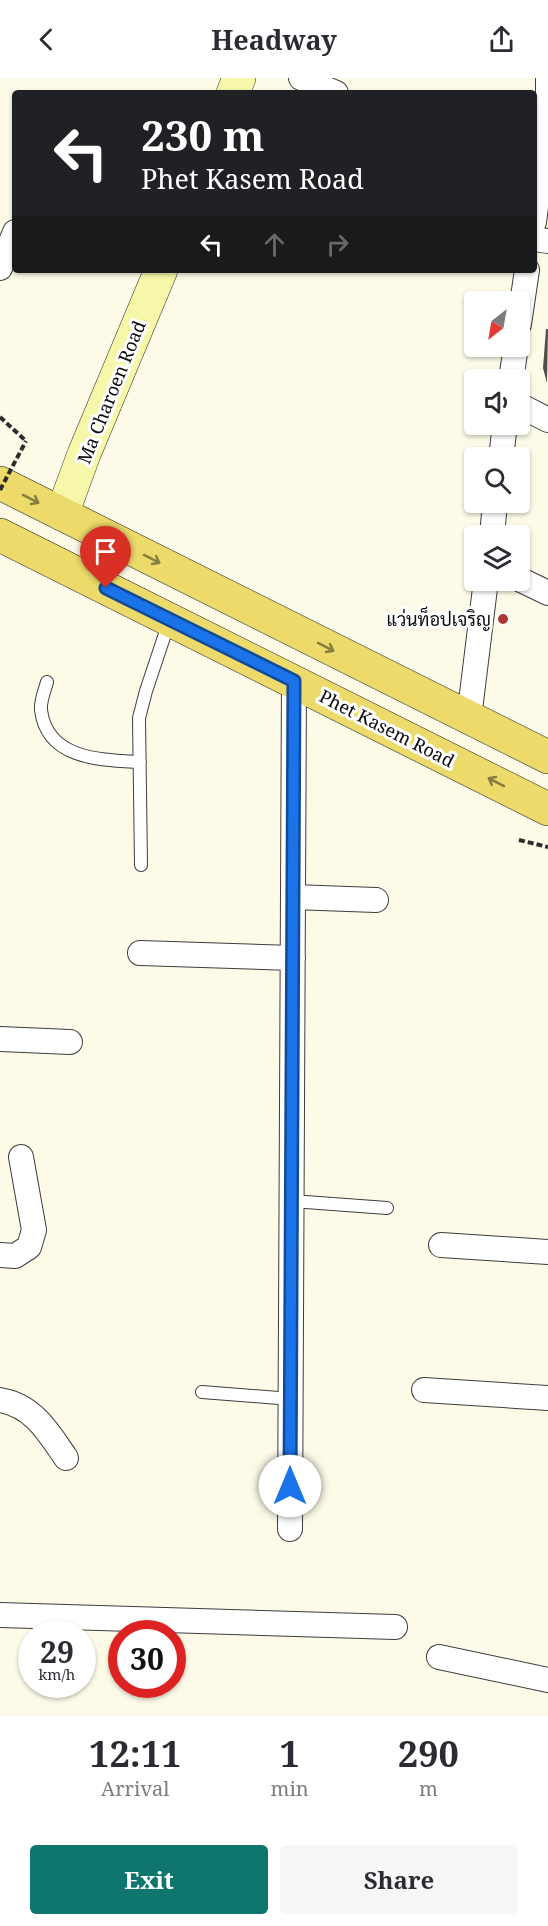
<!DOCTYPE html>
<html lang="en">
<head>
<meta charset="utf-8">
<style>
  body { margin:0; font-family:"Noto Serif",Sarabun,serif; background:#f7f7f7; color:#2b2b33; height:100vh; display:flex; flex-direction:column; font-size:22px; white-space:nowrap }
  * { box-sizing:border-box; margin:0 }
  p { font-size:20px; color:#7c7c81 }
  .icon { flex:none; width:33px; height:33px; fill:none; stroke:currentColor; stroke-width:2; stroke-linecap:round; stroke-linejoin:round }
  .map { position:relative; height:1638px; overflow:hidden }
  .panel { display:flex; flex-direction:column; background:#fff; flex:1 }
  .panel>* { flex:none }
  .banner { position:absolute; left:12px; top:12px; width:525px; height:183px; border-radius:6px; box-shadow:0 2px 4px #0004; background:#202124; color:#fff; overflow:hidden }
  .needle { width:39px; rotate:211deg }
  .fabs { position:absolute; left:464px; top:213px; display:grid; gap:12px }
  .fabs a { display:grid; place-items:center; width:66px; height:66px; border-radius:6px; background:#fff; box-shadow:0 2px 4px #0004; font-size:30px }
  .speed { position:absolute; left:18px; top:1542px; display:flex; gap:12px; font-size:30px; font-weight:700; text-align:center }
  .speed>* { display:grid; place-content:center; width:78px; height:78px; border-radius:50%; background:#fff; box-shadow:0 2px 4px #0004; line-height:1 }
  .speed small { font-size:15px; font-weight:400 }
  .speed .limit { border:9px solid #d22; background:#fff; color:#111 }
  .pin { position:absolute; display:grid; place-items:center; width:51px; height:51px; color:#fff; margin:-62px -26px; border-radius:50% 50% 50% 0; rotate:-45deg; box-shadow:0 0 6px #0007 }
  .pin .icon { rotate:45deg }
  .me { position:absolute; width:66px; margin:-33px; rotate:0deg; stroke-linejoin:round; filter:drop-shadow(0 0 4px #0008) }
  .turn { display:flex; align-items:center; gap:21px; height:126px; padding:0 30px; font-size:27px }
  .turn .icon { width:78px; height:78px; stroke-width:2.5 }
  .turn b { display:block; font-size:42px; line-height:51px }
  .lanes { display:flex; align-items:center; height:57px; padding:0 30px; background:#0003; justify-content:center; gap:30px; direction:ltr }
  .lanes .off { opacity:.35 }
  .eta { display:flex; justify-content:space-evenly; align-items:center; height:102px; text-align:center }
  .eta b { font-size:36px; font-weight:700; line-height:42px }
  .cta { display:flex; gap:12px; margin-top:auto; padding:12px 30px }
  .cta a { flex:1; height:69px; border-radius:6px; background:#0f766e; color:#fff; font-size:24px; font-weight:700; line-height:69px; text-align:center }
  .cta a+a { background:#f7f7f7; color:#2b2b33 }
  header { display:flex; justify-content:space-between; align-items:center; height:78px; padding:0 30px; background:#fff; font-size:27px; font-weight:700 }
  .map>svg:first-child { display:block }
  .building { fill:#514c47 }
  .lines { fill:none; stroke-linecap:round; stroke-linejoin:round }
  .service-casing { stroke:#3d3d3d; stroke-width:14 }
  .minor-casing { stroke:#3d3d3d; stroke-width:26 }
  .secondary-casing { stroke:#2c2c2c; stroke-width:34 }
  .primary-casing { stroke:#1b1b1b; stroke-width:34 }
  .path { stroke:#2c2c2c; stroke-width:4; stroke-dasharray:6 3; stroke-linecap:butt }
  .service { stroke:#fff; stroke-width:12 }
  .minor { stroke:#fff; stroke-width:24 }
  .secondary { stroke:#f7f7a9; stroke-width:33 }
  .primary { stroke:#ecdb6a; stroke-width:33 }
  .path-bridge { stroke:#2c2c2c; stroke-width:4; stroke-dasharray:6 3; stroke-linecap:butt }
  .oneway { stroke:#867d3f }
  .route-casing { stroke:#114b97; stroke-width:15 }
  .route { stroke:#1a73e8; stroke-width:10 }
  .poi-dot { fill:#ac3830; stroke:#fff; stroke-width:2 }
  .labels { text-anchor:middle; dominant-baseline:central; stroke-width:6; stroke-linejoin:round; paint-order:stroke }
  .street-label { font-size:18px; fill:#0a0a0a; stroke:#fff }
  .poi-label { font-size:18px; fill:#0a0a0a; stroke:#fff; text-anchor:end }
</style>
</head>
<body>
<header><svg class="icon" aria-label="back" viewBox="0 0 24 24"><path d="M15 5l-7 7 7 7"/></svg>Headway<svg class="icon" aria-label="share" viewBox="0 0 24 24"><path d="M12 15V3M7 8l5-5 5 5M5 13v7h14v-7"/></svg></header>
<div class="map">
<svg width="548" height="1638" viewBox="0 0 548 1638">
  <rect width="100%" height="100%" fill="#fdfbe8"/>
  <path class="building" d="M546,251H548L547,305L543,290Z"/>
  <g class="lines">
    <defs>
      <path id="service" d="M47,604C45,612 40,623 41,632C47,682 102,682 140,684
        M141,787L139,640L146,613L169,544
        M292,1123L387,1130
        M202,1314L291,1321"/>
      <path id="minor" d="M301,0L336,15
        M534,144L548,35V0
        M534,161L548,163
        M0,190L15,154
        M519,246L527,192
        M511,302L516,268
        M519,327L548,342
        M501,380L505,346
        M492,458L495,424
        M519,501L548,515
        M469,640L486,502
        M293,819L376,822
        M140,875L293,880
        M0,961L70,964
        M441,1167L548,1174
        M0,1177L15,1178L29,1169L34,1152L21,1079
        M424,1312L548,1320
        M0,1322C33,1327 49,1355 66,1380
        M290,1451L294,603
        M0,1537L395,1549
        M439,1579L548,1602"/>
      <path id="secondary" d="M233,15L239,0
        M62,436L84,376L161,192"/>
      <path id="primary" d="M0,405L548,679
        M0,457L548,731"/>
    </defs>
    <use href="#service" class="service-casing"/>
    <use href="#minor" class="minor-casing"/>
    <use href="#secondary" class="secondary-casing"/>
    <use href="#primary" class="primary-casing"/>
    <path class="path" d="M0,339L26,363
      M519,762L548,769"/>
    <use href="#service" class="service"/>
    <use href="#minor" class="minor"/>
    <use href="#secondary" class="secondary"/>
    <use href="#primary" class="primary"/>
    <path class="path-bridge" d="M0,412L26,363"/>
  </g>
  <defs><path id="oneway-shaft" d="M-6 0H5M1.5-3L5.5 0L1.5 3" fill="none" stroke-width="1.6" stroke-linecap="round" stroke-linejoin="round" transform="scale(1.5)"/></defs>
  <g class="oneway">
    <use href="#oneway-shaft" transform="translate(31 421) rotate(27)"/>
    <use href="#oneway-shaft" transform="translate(152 481) rotate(27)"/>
    <use href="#oneway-shaft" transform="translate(326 569) rotate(27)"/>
    <use href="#oneway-shaft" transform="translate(496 704) rotate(-153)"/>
  </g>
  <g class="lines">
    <defs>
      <path id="route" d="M106,510L294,603L290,1408"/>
    </defs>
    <use href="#route" class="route-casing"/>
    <use href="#route" class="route"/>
  </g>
  <circle class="poi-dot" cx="503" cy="541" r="6"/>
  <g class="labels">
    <g class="street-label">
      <text transform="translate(111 314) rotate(-68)">Ma Charoen Road</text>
      <text transform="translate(387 650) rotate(27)">Phet Kasem Road</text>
    </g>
    <g class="poi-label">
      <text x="491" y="541">แว่นท็อปเจริญ</text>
    </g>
  </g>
</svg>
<div class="fabs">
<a><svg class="needle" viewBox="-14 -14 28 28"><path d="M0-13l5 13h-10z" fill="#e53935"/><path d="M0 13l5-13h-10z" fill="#7c7c81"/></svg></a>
<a><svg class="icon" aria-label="sound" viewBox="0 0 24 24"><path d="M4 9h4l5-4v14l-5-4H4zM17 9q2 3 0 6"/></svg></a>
<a><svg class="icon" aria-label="search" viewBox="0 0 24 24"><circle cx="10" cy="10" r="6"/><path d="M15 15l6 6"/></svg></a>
<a><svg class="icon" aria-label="layers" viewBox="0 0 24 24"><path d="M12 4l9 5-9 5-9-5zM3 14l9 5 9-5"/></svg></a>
</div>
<div class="speed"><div>29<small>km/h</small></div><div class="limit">30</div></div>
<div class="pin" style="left:106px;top:510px;background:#d93025"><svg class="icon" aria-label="arrive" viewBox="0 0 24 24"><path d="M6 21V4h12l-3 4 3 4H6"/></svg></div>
<svg class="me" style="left:290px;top:1408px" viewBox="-20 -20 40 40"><circle r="19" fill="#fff"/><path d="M0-13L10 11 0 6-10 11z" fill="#1a73e8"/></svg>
<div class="banner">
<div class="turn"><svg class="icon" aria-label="left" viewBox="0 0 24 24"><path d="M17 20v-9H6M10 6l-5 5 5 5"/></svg><div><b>230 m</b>Phet Kasem Road</div></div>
<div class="lanes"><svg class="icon" aria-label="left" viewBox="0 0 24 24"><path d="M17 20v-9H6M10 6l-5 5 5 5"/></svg><svg class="icon off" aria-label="ahead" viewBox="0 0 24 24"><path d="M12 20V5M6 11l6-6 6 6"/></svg><svg class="icon off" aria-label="right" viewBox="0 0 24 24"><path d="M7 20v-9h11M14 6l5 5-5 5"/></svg></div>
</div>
</div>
<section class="panel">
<div class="eta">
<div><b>12:11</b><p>Arrival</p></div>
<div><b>1</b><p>min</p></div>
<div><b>290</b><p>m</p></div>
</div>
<div class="cta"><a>Exit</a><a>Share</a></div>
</section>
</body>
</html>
